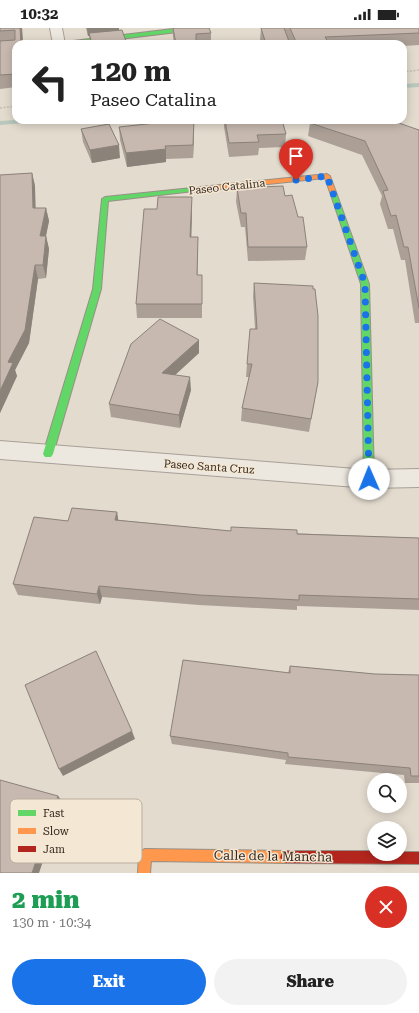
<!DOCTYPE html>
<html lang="en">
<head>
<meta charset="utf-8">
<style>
  body { margin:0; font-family:"Roboto Serif",serif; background:#f2f2f2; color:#222; height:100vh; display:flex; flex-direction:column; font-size:15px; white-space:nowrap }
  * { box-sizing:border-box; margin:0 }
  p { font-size:13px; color:#767676 }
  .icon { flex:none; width:22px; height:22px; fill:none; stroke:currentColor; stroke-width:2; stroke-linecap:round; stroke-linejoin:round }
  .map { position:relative; height:845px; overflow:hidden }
  .side { display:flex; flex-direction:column; background:#fff; flex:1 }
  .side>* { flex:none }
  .guide { position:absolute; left:12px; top:12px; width:395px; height:84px; border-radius:12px; box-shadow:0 2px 10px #0003; background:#fff; color:#222; overflow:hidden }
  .tools { position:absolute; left:367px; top:745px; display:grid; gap:8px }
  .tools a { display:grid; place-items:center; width:40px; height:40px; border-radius:50%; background:#fff; box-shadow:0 2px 10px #0003; font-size:20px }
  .pin { position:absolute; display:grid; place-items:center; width:34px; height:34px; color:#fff; margin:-41px -17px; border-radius:50% 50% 50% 0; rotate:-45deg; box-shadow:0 0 4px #0007 }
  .pin .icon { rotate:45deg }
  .me { position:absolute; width:44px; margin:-22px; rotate:359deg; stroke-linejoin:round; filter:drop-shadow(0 0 3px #0008) }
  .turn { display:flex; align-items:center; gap:14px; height:84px; padding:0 12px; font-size:18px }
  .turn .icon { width:52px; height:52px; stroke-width:2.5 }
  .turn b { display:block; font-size:28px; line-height:34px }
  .round { display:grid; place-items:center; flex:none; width:42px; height:42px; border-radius:21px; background:#f2f2f2 }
  .head { display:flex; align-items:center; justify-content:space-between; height:68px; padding:0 12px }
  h1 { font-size:24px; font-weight:800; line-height:30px; color:#1e9e55 }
  .action { display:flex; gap:8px; margin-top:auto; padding:8px 12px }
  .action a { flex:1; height:46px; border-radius:24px; background:#1a73e8; color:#fff; font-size:16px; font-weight:800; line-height:46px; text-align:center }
  .action a+a { background:#f2f2f2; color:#222 }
  .status { display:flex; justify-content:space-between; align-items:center; height:28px; padding:0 20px; background:#fff; direction:ltr }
  .status svg { height:11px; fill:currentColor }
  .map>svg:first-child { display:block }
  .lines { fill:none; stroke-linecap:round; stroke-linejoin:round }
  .stream { fill:#b8c8bd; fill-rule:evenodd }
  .street-casing { stroke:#a8a097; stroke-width:2 }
  .fast-casing { stroke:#989086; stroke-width:2 }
  .slow-casing { stroke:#989086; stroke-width:2 }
  .jam-casing { stroke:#989086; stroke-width:2 }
  .path { stroke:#c4bdb6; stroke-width:1.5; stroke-dasharray:2 1.5; stroke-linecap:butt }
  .street { fill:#ece7df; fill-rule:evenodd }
  .fast { fill:#63d668; fill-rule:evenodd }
  .slow { fill:#ff974d; fill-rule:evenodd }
  .jam { fill:#b3261e; fill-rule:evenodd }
  .wall { fill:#ab9f96 }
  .shaded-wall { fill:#8b827a }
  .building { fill:#c7b9af; stroke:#8b827a }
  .route { stroke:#1a73e8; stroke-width:7; stroke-dasharray:0 12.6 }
  .labels { text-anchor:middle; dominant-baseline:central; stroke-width:3; stroke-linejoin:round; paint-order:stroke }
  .street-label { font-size:11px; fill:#37281f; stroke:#f4e8d4 }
  .near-street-label { font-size:13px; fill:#37281f; stroke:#f4e8d4 }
  .key { fill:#f4e8d4; stroke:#bbae9e; stroke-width:1 }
  .key-label { font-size:11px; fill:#37281f }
</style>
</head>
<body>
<div class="status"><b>10:32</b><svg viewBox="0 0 49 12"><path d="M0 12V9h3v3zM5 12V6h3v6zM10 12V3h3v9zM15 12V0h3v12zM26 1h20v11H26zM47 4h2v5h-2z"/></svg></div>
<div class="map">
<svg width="419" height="845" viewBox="0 0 419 845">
  <rect width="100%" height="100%" fill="#e3dbce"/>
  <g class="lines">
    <path class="stream" d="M419,55V59L403,60V56Z
      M16,92H41L38,94L0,97V93Z"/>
    <defs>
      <path id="street" d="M50,0H62L65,16H53Z
        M0,413L369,442L419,441V459L369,460L0,431Z"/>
      <path id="fast" d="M181,0H197L194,2L78,16H62L65,14Z
        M192,160L194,161V163L108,173L101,261L53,426L51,429H45L43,426L93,261L102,171L105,169Z
        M334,165L337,167L369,256L374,451L372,454H366L364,451L361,256L331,167Z"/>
      <path id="slow" d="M327,146L330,148L337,167L336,168L334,169L331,167L325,150L192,164L189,162L192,160Z
        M145,821L286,823L290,825L292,829L290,833L286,835L151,833L150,845H138L139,827L141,823Z"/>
      <path id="jam" d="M286,823H374V826H400V824H419V836L286,835L282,833L280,829L282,825Z"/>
    </defs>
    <use href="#street" class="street-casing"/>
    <use href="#fast" class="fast-casing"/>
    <use href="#slow" class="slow-casing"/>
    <use href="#jam" class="jam-casing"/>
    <path class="path" d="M403,44L419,42
      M0,80L16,78"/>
    <use href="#street" class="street"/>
    <use href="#fast" class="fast"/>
    <use href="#slow" class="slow"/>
    <use href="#jam" class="jam"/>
  </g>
  <path class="wall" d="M0,0H22L23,16H16V59L0,61Z
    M86,0H119V2L127,16H90L89,8H88Z
    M172,0H209L211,5V16H174Z
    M261,0H419V17L403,18V16H261L260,12Z
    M224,92H282L286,106L285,119L259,120L258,127L229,129L224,99Z
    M310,95L419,102V295H415L405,232H401L393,201H388L380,176L382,168L362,127L308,108Z
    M119,99L194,104L193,130L166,131V134L127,139L120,112Z
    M81,101L120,130L92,135L83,114Z
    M32,145L35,158V180H46L49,193L46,208L49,221L46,250L38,251L29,315L15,342L17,348L0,385V147Z
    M237,160L285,168L298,189L307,219L305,232L248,233L245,199H241L236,174Z
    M157,181L192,182L191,209L198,222L197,247H202V290H137L136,276Z
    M254,255L318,354L309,404L241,393L242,380L249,349H246L247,336L255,301L253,268Z
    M199,312V325L175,347L191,362L180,400L111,389L109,376Z
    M117,484L118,492L231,503L419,510V582L297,578V582L199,577L102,569L100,576L18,567L13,556L68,493Z
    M290,638L375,646L419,647V755H405L404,747L285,736L286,732L172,716L170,708L288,645Z"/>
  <path class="shaded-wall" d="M20,0H22L23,16H21Z
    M87,0H119V4L89,5V8H88Z
    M194,92V104L193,130V117Z
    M119,117L120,130L92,135L90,122Z
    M166,121V134L127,139L126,125Z
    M32,145L35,158L36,193L33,180Z
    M192,169V182L191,222L190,209Z
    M46,180L49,193L43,222L40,208Z
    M46,208L49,221L46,250L43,237Z
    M198,209V222L197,261V247Z
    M35,237L38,251L29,315L15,342L17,348L0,385V363Z
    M199,312V325L163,358L162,345Z
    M190,349L191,362L180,400L179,387Z
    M117,484L119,496L115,492Z
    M99,558L102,569L100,576L97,566Z
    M132,703L135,711L63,748L59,741Z
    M58,768L63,774L39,845H32Z"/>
  <path class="building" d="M0,0H20L21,16H16V46L0,47V13L15,12V2L0,3Z
    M173,0H209L211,5L196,6V16H176Z
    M261,0H284L290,16H266Z
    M290,0H419V5L325,9L328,14L297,16Z
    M122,2L127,16H92L89,5Z
    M165,92H194L193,117L165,118L166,121L126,125L119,99L165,94Z
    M225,92H282L286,106L257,107L259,114L229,115Z
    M312,92H390L419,102V280L408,219H404L396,187L391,188L383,163L388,162L365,113L310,95Z
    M109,96L119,117L90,122L81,101Z
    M32,145L33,180H46L40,208H46L43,237H35L25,302L8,334L13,335L0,363V147Z
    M283,158L285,168L292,167L298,189H303L307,219H248L246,185H241L237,160Z
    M158,169H192L190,209H198L197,247H202V276H136L144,181H157Z
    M254,255L313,258V261H315L318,288V354L311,391L242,380L252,336H247L250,301H257Z
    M160,291L199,312L162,345L190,349L179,387L109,376L131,316Z
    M72,480L117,484L115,492L231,503V499L297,502V506L419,510V571L299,567V572L199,567L99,558L97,566L13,556L34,489L68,493Z
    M96,623L132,703L59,741L25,657Z
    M183,632L290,645V638L375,646L419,647V748H411L410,740L288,729V725L170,708Z
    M0,752L58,768L32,845H0Z"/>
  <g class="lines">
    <path class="route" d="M296,152L327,148L365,256L369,451"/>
  </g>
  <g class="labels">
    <g class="street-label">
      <text transform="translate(227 159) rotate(-6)">Paseo Catalina</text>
      <text transform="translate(209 439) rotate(4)">Paseo Santa Cruz</text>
    </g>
    <g class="near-street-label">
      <text transform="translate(273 828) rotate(1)">Calle de la Mancha</text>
    </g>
  </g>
  <rect x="10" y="771" width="132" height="64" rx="6" class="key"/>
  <rect x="18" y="782" width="18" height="6" fill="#63d668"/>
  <rect x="18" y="800" width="18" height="6" fill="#ff974d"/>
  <rect x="18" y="818" width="18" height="6" fill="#b3261e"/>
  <g class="key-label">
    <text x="43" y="789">Fast</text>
    <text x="43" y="807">Slow</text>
    <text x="43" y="825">Jam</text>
  </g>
</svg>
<div class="tools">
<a><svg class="icon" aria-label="search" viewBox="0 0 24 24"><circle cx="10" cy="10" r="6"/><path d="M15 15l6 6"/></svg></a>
<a><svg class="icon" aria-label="layers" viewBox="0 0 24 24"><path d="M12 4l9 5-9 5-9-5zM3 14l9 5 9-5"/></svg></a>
</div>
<div class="pin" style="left:296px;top:152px;background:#d93025"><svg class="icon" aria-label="arrive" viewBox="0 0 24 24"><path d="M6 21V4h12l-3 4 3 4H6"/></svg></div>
<svg class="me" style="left:369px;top:451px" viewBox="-20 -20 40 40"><circle r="19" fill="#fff"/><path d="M0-13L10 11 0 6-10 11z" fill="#1a73e8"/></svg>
<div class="guide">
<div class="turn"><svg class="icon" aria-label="left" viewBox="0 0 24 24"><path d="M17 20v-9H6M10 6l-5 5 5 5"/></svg><div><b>120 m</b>Paseo Catalina</div></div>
</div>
</div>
<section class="side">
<div class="head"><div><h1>2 min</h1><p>130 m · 10:34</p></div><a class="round" style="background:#d93025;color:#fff"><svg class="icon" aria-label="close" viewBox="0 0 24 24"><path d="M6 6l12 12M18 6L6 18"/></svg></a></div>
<div class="action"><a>Exit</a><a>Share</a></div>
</section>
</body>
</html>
